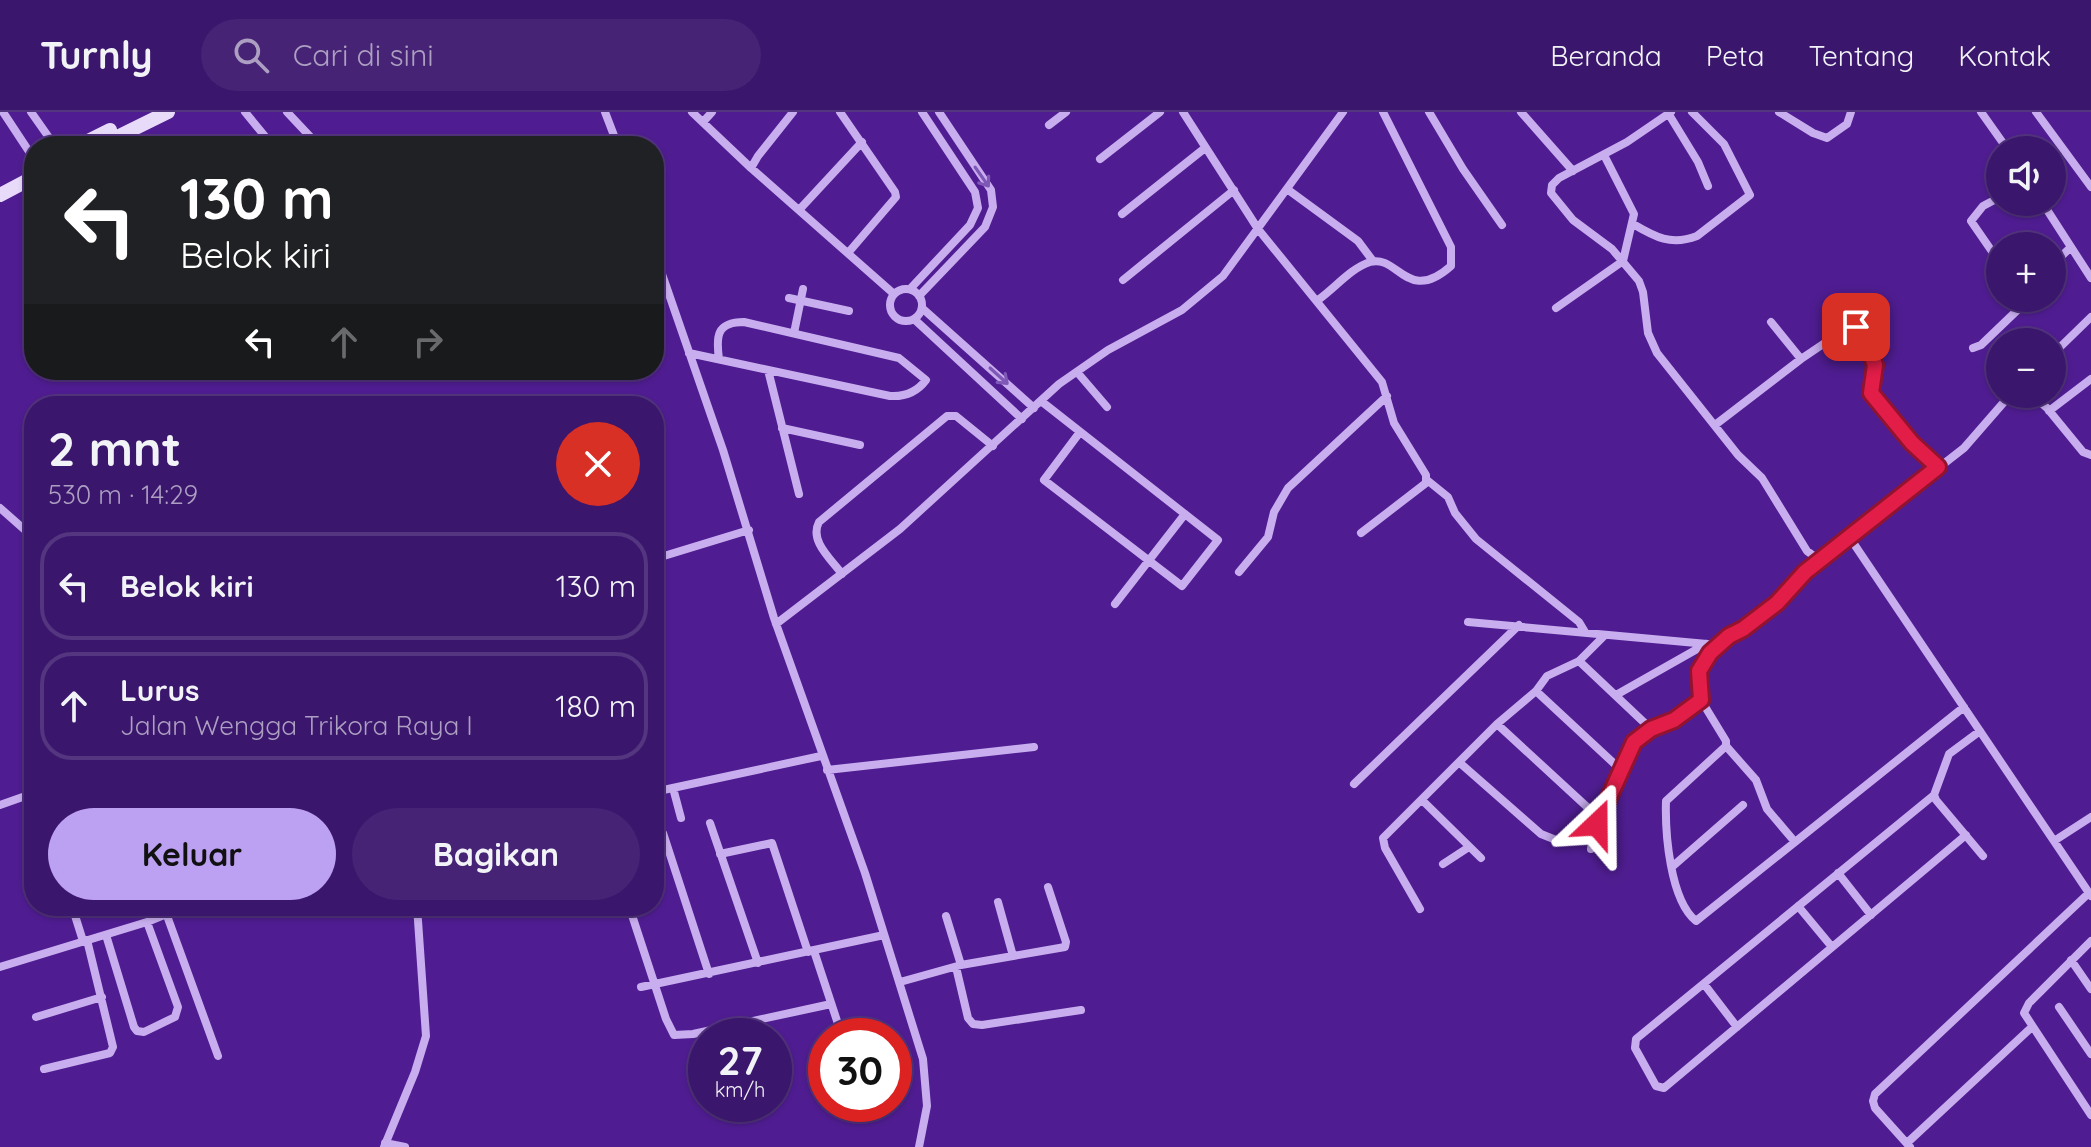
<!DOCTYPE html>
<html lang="id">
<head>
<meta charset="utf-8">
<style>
  body { margin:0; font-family:Quicksand,sans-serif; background:#462375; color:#f1f3f6; height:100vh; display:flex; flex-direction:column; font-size:30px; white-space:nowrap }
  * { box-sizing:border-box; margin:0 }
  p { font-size:26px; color:#ac9fc2 }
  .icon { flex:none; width:44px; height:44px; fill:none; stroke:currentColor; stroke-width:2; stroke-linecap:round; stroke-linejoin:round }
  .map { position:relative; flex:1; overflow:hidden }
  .sheet { position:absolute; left:24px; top:284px; width:640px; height:520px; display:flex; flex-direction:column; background:#3b166d; border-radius:32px; box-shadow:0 2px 6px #0004,0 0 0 2px #543580 }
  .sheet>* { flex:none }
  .hud { position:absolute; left:24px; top:24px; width:640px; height:244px; border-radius:32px; box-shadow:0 2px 6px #0004,0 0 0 2px #543580; background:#202124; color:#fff; overflow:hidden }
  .tools { position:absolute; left:1986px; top:24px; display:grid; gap:16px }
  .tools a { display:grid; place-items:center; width:80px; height:80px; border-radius:50%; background:#3b166d; box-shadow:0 2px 6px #0004,0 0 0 2px #543580; font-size:40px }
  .speed { position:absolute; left:688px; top:906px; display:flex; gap:16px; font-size:40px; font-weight:700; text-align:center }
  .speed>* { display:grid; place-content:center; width:104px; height:104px; border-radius:50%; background:#3b166d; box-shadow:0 2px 6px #0004,0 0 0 2px #543580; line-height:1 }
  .speed small { font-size:20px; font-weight:400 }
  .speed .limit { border:12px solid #d22; background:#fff; color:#111 }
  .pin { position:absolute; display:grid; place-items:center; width:68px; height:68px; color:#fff; margin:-34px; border-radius:16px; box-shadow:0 4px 12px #0006 }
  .me { position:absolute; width:88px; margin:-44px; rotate:23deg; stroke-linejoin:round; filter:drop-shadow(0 0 6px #0008) }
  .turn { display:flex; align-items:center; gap:28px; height:168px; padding:0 24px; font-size:36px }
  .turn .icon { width:104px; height:104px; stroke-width:2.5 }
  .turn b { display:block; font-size:56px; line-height:68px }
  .lanes { display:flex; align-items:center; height:76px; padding:0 24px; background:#0003; justify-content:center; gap:40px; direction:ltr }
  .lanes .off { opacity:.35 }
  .round { display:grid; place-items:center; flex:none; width:84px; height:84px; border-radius:42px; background:#462375 }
  .head { display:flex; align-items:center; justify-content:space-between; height:136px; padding:0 24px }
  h1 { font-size:48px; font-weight:700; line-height:60px }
  .cta { display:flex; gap:16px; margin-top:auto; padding:16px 24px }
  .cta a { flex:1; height:92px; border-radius:48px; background:#bca0f2; color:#111; font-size:32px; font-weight:700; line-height:92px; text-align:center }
  .cta a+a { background:#462375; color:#f1f3f6 }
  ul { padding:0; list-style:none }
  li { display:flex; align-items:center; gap:24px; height:108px; margin:0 16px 12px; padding:0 8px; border:4px solid #543580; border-radius:32px }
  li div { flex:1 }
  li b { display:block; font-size:30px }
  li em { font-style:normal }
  header { display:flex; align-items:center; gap:48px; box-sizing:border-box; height:112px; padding:0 40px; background:#3b166d; border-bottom:2px solid #543580 }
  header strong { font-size:38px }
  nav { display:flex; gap:44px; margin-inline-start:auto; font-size:28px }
  .search { width:560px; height:72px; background:#462375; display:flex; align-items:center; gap:20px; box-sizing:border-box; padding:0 28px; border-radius:44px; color:#ac9fc2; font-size:30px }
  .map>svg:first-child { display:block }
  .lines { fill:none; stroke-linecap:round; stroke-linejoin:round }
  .street { stroke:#c8aeee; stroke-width:8 }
  .secondary { stroke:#e8dbfa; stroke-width:14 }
  .oneway { stroke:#7f57b6 }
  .route-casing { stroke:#92132f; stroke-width:20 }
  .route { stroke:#e11d48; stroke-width:14 }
</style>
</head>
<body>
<header>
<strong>Turnly</strong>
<div class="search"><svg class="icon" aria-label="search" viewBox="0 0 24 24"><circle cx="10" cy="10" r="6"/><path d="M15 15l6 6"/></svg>Cari di sini</div>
<nav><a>Beranda</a><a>Peta</a><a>Tentang</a><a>Kontak</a></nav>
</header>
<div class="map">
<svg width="2091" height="1035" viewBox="0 0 2091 1035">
  <rect width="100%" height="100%" fill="#4f1d91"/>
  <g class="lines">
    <path class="street" d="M3,0L34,47
      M31,0L55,34
      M245,0L273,34
      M287,0L319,34
      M605,0L618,34
      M692,0L751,56
      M793,0L758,44L751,56L894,182
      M840,0L895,80L896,85L848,141
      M1183,0L1258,117L1382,270L1394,311L1426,363V371L1361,421
      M1429,0L1463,57L1502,113
      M1521,0L1573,59
      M1671,0L1627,30L1559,66L1552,73L1551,81L1573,108L1612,137L1639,169L1643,180L1648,221L1657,241L1738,343L1762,366L1807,439L1822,450
      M1779,0L1813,21L1827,26L1847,12L1851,0
      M1981,0L2008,38
      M2036,0L2091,75
      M1668,1L1698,50L1708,74
      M703,10L712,0
      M1049,13L1066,0
      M1100,47L1160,0
      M1287,77L1358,129L1373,149
      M2000,85L1983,94L1971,109L2000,151
      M2042,90L2091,166
      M799,98L862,30
      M1122,102L1205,36
      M1633,112C1655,125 1671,134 1697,124L1750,83L1724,32L1692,0
      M654,139L723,338L774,506L865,761L923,947L927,994L919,1035
      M2052,153L2070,136
      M1123,168L1234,78
      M890 193a16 16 0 1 1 32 0a16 16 0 1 1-32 0Z
      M910,177L970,113L978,96L975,80L922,0
      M919,184L985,115L993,95L991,78L939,0
      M789,186L849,199
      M1318,188C1335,176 1351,156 1370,150C1398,142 1407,193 1451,154V135L1383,0
      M922,196L1034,296
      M1556,196L1623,149L1634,102L1604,43
      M914,207L1022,307
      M1771,210L1801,247L1844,218L1860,213L1875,253L1871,281L1912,331L1938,355
      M794,221L803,177
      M1973,236L1981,233L2030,186
      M689,241L890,284C905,285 917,280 926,268L899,246L744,210C716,210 716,225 719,247
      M2052,243L2091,205
      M768,258L799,382
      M1077,260L1107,295
      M2031,282L2047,296L2083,340L2091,343
      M1041,289C1100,336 1159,382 1218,428L1182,474L1044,368L1080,320
      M2049,299L2091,267
      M1715,313L1801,247
      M782,316L860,333
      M1427,368L1448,385L1455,401L1476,427L1579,510L1585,520
      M0,396L34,426
      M1850,426L2091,784
      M654,447L749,418
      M1239,460L1268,425L1274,400L1288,376L1387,284
      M842,462C831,447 809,429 819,410L947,304H956L993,334
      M1115,492L1185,402
      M1468,510L1718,533
      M776,512L900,417L1059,272L1108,238L1182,198L1223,164L1343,0
      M1579,549L1651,617
      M1536,579L1620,657
      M1616,583L1706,532
      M1701,588L1726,629V634L1666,689C1665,721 1670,788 1696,809L1964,595
      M1497,612L1598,705
      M1980,619L1949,642L1934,683L1936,688L1983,744
      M1726,634L1756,668L1767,697L1795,730
      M1460,651L1541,722L1556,728L1592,725
      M827,658L1034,635
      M1354,672L1519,513
      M673,676L681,706
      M654,680L821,644
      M1934,683L1636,927L1635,936L1656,974L1664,976L1966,723
      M1422,688L1481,746
      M0,693L34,681
      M710,711L758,851
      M663,721L709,862
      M2054,729L2091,705
      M1591,737C1592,717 1620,647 1633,632C1636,627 1642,623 1647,620C1664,607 1686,604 1701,588L1699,559L1710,541L1729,524L1743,517L1777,491L1805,460L1964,336L2011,282
      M720,742L772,731L808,840
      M1443,752L1469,735
      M1673,754L1743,693
      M1838,761L1871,803
      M998,790L1013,844
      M72,794L83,829
      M629,794L666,907L674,923L693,922L831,892
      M1798,794L1832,835
      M1420,797L1385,736L1383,726L1497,612L1536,579L1547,564L1579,549L1605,523
      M166,801L218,944
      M946,804L961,853
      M106,823L134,915L137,919L144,920L175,905L178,895L147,810
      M2091,829L2029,891L2024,901L2091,1003
      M814,839L842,924
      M2071,848L2091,877
      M0,855L147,810L186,794
      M956,855L968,906L973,912L982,913L1081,898
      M900,870L961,853L1065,835L1066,830L1048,775
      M1704,872L1737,915
      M641,875L884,823
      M2059,895L2091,942
      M36,905L102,885
      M44,957L110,941L113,935L87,828
      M385,1031L405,1035
      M1907,1031L2032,915
      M384,1035L415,960L426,924L417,794
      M1910,1035L1875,996L1873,989L1875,982L2089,781"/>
    <path class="secondary" d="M78,34L110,18
      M99,34L168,0
      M0,83L34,65"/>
  </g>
  <defs><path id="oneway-shaft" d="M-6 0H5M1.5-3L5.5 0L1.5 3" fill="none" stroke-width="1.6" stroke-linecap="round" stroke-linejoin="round" transform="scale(2)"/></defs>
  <g class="oneway">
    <use href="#oneway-shaft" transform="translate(982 65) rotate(55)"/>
    <use href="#oneway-shaft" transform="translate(999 264) rotate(42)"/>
  </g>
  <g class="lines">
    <defs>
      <path id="route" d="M1597,712L1634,630L1651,617L1674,608L1701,588L1699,559L1710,541L1729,524L1743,517L1777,491L1805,460L1938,355L1912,331L1871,281L1875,253L1860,213L1856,215"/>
    </defs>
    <use href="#route" class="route-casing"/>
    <use href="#route" class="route"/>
  </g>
</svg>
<div class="tools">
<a><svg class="icon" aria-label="sound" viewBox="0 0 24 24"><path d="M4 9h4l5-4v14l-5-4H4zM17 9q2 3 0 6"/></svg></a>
<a>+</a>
<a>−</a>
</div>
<div class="speed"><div>27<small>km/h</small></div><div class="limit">30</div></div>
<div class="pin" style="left:1856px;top:215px;background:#d93025"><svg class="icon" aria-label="arrive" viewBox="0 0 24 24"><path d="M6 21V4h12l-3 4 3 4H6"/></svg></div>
<svg class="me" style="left:1597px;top:712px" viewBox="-20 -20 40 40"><path d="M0-17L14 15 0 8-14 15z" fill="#e11d48" stroke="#fff" stroke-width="4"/></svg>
<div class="hud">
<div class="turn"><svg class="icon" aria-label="left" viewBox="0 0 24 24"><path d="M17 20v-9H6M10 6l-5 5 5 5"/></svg><div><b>130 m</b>Belok kiri</div></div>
<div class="lanes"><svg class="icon" aria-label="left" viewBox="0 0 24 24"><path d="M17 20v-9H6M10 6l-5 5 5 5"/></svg><svg class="icon off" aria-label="ahead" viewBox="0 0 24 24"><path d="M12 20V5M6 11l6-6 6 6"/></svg><svg class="icon off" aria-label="right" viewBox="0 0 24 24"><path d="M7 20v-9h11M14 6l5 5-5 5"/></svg></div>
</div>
<section class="sheet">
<div class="head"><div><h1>2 mnt</h1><p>530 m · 14:29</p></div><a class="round" style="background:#d93025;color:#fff"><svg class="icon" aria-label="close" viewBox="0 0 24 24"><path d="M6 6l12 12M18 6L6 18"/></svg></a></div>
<ul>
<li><svg class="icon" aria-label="left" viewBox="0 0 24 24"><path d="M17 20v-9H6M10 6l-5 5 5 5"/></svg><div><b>Belok kiri</b></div><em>130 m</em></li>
<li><svg class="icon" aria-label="ahead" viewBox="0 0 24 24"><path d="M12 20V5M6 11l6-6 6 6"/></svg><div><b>Lurus</b><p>Jalan Wengga Trikora Raya I</p></div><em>180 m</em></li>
</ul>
<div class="cta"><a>Keluar</a><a>Bagikan</a></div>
</section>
</div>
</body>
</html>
